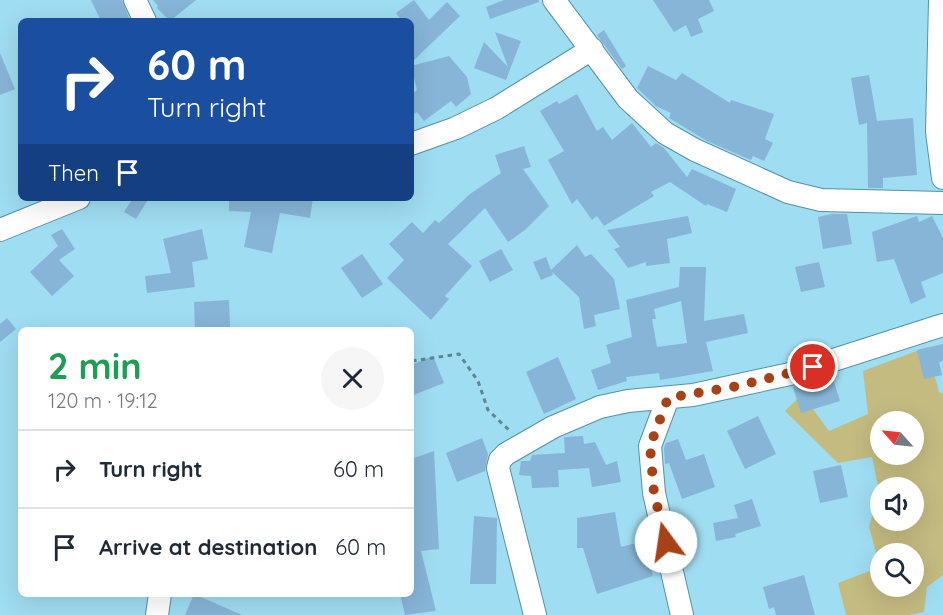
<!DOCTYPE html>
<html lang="en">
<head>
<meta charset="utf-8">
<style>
  body { margin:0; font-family:Quicksand,sans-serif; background:#f6f6f7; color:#1f2937; height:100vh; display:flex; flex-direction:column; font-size:22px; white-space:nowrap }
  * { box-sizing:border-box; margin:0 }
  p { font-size:20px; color:#747a83 }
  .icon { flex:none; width:33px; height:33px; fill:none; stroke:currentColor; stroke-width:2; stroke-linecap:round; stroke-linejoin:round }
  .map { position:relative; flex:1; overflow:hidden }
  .sheet { position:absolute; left:18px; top:327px; width:396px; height:270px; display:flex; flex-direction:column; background:#fff; border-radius:9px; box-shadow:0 6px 24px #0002 }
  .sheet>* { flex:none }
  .banner { position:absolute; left:18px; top:18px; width:396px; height:183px; border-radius:9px; box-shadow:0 6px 24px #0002; background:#1a4fa0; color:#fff; overflow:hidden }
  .needle { width:39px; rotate:297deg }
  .buttons { position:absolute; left:870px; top:411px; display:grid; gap:12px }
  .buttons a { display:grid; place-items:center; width:54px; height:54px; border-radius:50%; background:#fff; box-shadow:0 6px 24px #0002; font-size:30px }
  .pin { position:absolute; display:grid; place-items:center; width:51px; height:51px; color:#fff; margin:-26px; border:3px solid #fff; border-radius:50%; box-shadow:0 2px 6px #0007 }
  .me { position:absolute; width:66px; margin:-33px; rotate:346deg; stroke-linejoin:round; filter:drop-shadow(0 0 4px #0008) }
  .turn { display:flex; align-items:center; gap:21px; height:126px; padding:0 30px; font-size:27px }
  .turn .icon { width:78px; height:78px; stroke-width:2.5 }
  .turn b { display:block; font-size:42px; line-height:51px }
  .then { display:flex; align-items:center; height:57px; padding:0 30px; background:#0003; gap:12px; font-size:22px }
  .round { display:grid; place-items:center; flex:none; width:63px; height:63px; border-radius:32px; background:#f6f6f7 }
  .head { display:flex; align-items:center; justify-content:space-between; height:102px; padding:0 30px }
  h1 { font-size:36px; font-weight:700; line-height:45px; color:#1e9e55 }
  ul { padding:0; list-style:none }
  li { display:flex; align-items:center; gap:18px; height:78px; padding:0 30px; border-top:2px solid #e0e1e3 }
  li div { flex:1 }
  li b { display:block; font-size:22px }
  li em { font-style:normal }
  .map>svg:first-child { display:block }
  .green { fill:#c4bb81; fill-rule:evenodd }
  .building { fill:#87b5d7; fill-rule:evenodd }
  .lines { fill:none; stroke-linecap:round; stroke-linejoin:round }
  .minor-casing { stroke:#5591a5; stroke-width:24 }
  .path { stroke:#598796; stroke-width:3; stroke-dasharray:4.5 4.5; stroke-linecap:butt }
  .minor { stroke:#fff; stroke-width:22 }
  .route { stroke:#a74216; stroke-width:10; stroke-dasharray:0 18 }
</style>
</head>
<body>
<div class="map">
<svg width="943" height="615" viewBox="0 0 943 615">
  <rect width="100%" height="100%" fill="#9fddf2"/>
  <path class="green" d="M927,347L939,392L943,394V575L927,587L924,612L909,615H846L838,583L880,567L869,527L879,491L872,457L838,463L785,411L802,394L829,431L868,414L863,371ZM880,422H914V454H880ZM880,488H914V520H880ZM880,554H914V586H880Z"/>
  <path class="building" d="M91,0H122L130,21H101Z
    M153,0H196L170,21L157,8L158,6Z
    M414,0L429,20L447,2L460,16L411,63V21H402L396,13Z
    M504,0H539V2L490,19L486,7Z
    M653,0H709L714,11L698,19L703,32L691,37L686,25L674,32Z
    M604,30L626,66L622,69L597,35Z
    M495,32L521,41L506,80L474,68L484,42L508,67Z
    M0,53L15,89L0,95Z
    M449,56L467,77L471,94L456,107L451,101L424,121L417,112L411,116V95L417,90L411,66Z
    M648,66L676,80L682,73L730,103L731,100L774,114L765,139L773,143L764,161L753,156L751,160L707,141L669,118L671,113L656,106L637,88Z
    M869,75L877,121L913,118L917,175L883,178V188H868L867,123L859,125L851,78Z
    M577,94L597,131L603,127L612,140L632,123L651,147L656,143L664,148L687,177L692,169L736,189L727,212L707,204L706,206L670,182L651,192L654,196L604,226L597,216L592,220L577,199L572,204L548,160L564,151L540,111L557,101L559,104Z
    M524,146L531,167L523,169L549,206L525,230L508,242L485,208L448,244L472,266L445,296L449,299L431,320L387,278L404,260L389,244L412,222L423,233L435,220L439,223L470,194L501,173L495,155Z
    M133,198H149L136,219L124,212Z
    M229,198H313L310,218L280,213L272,253L244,247L251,212L229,211Z
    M832,214H847L852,244L823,249L818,217Z
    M688,216L692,233L667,239L670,263L646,266V262L628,268L614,249L620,247L607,230Z
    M917,216L919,222L932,216L943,238V273L921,282L926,297L911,304L894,259L877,262L872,232Z
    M62,229L75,249L59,260L74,276L52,296L30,272L58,246L51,235Z
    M202,229L208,259L192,262L195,287L147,293L145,276L171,273L163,239Z
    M577,245L585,257L591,254L614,279L620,309L594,315L596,326L584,329L579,297L552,272L553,275L541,280L533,262L546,257L551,270Z
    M501,249L513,270L490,282L479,261Z
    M362,254L383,284L362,298L341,268Z
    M819,262L825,287L801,292L795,267Z
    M680,267H706L704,321L744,314L748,333L706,342L713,371L660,380L659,373L626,377L627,381L598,390L591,370L611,363L606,345L632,337L626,300L679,287ZM681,301L687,343L657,347L652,319H656L654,309Z
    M229,300L230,327L195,329L194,302Z
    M7,318L16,329L0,342V324Z
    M943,344V361L939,362L942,375L924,379L917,350Z
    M433,356L444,383L411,396V365Z
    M558,357L576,399L544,414L526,372Z
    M832,375L840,401L801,413L793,387Z
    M758,416L776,454L745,469L727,431Z
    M583,436L584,444L595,442L606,465L617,461L621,482L592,487L589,468L558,470L559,487L532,488L531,476L519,475L521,461H530L532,455L565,453L564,437Z
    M482,438L488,454L485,471L457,482L446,453Z
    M678,439L686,460L704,454L715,487L682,499L669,463L665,464L664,448L666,443Z
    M434,451L439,549L421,551L436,611L405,615L400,594H411V459Z
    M841,465L848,497L820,503L813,471Z
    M752,499L761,526L735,534L736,537L716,541L713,523L738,518L734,505Z
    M615,512L621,547L643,541L653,576L597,594L583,548H577V518Z
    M474,516L497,518L496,584H470Z
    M804,575L815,615H776L774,607L769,609L763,587Z
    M194,594L242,615H185Z"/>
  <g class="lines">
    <defs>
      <path id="minor" d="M135,0L145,21
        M554,0L628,99L665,133L695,150L788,192L821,200L943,203
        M940,0L937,132L943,178
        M411,144L456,128L497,108L592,49
        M0,230L79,198
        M668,398L650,446L654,493L682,615
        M157,615L160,594
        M535,615L498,468L500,460L506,454L553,427L600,407L628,401L693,395L790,374L943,325"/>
    </defs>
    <use href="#minor" class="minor-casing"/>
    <path class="path" d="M412,361L459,354L478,381L488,410L510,431"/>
    <use href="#minor" class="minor"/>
  </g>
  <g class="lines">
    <path class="route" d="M666,542L654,493L650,446L668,398L738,386L813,367"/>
  </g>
</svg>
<div class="buttons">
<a><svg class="needle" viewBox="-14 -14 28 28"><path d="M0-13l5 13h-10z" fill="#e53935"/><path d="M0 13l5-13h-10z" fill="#747a83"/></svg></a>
<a><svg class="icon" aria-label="sound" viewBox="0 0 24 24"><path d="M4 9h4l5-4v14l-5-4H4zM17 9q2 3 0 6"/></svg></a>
<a><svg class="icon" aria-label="search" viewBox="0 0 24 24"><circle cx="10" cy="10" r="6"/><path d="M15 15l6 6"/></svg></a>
</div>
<div class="pin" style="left:813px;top:367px;background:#d93025"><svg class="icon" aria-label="arrive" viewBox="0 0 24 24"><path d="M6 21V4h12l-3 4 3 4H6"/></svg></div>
<svg class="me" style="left:666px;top:542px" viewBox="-20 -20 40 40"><circle r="19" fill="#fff"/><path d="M0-13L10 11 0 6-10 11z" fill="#a74216"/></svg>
<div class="banner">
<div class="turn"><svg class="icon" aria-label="right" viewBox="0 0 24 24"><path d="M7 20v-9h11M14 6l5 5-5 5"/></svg><div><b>60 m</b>Turn right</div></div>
<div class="then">Then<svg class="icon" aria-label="arrive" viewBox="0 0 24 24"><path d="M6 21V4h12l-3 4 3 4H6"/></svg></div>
</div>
<section class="sheet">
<div class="head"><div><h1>2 min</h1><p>120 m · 19:12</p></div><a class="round"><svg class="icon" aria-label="close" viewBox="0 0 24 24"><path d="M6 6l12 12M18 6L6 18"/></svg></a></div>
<ul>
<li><svg class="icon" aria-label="right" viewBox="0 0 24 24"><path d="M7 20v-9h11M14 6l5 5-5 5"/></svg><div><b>Turn right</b></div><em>60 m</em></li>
<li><svg class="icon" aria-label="arrive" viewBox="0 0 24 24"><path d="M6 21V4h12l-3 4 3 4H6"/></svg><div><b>Arrive at destination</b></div><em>60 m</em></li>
</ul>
</section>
</div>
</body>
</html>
